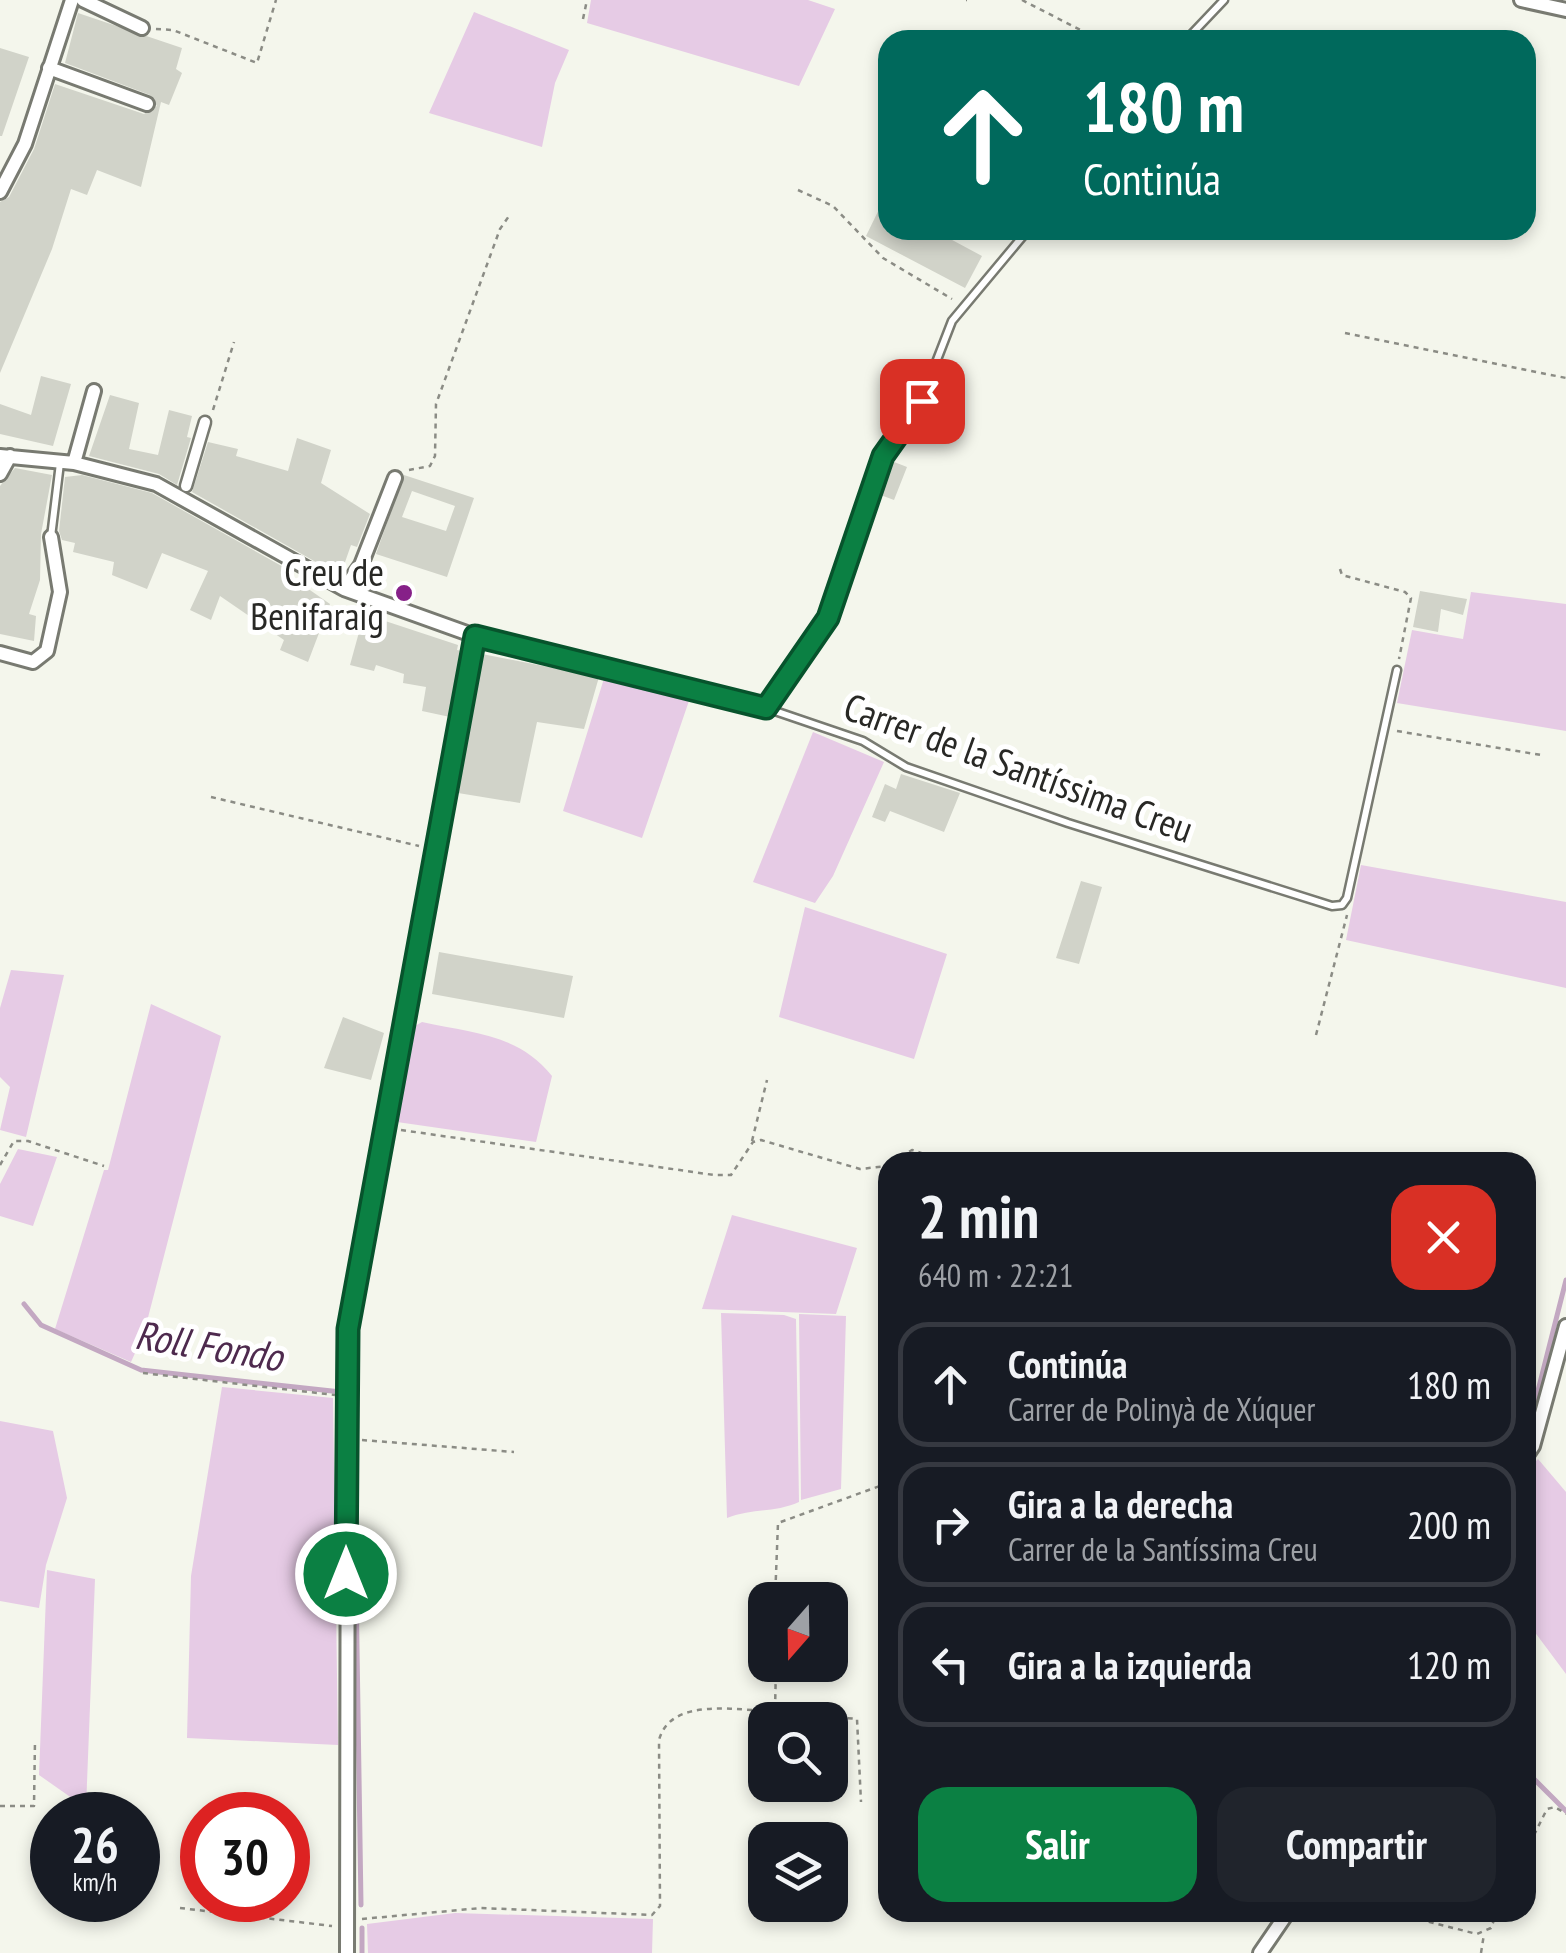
<!DOCTYPE html>
<html lang="es">
<head>
<meta charset="utf-8">
<style>
  body { margin:0; font-family:"PT Sans Narrow",sans-serif; background:#20242c; color:#f1f3f6; height:100vh; display:flex; flex-direction:column; font-size:38px; white-space:nowrap }
  * { box-sizing:border-box; margin:0 }
  p { font-size:32px; color:#9ea1a6 }
  .icon { flex:none; width:55px; height:55px; fill:none; stroke:currentColor; stroke-width:2; stroke-linecap:round; stroke-linejoin:round }
  .map { position:relative; flex:1; overflow:hidden }
  .drawer { position:absolute; left:878px; top:1152px; width:658px; height:770px; display:flex; flex-direction:column; background:#171b24; border-radius:30px; box-shadow:0 5px 15px #0003 }
  .drawer>* { flex:none }
  .guide { position:absolute; left:878px; top:30px; width:658px; height:210px; border-radius:30px; box-shadow:0 5px 15px #0003; background:#00695c; color:#fff; overflow:hidden }
  .needle { width:65px; rotate:200deg }
  .tools { position:absolute; left:748px; top:1582px; display:grid; gap:20px }
  .tools a { display:grid; place-items:center; width:100px; height:100px; border-radius:20px; background:#171b24; box-shadow:0 5px 15px #0003; font-size:50px }
  .speed { position:absolute; left:30px; top:1792px; display:flex; gap:20px; font-size:50px; font-weight:700; text-align:center }
  .speed>* { display:grid; place-content:center; width:130px; height:130px; border-radius:50%; background:#171b24; box-shadow:0 5px 15px #0003; line-height:1 }
  .speed small { font-size:25px; font-weight:400 }
  .speed .limit { border:15px solid #d22; background:#fff; color:#111 }
  .pin { position:absolute; display:grid; place-items:center; width:85px; height:85px; color:#fff; margin:-42px; border-radius:20px; box-shadow:0 5px 15px #0006 }
  .me { position:absolute; width:110px; margin:-55px; rotate:0deg; stroke-linejoin:round; filter:drop-shadow(0 0 8px #0008) }
  .turn { display:flex; align-items:center; gap:35px; height:210px; padding:0 40px; font-size:45px }
  .turn .icon { width:130px; height:130px; stroke-width:2.5 }
  .turn b { display:block; font-size:70px; line-height:85px }
  .round { display:grid; place-items:center; flex:none; width:105px; height:105px; border-radius:30px; background:#20242c }
  .headline { display:flex; align-items:center; justify-content:space-between; height:170px; padding:0 40px }
  h1 { font-size:60px; font-weight:700; line-height:75px }
  .primary-button { display:flex; gap:20px; margin-top:auto; padding:20px 40px }
  .primary-button a { flex:1; height:115px; border-radius:30px; background:#0b8043; color:#fff; font-size:40px; font-weight:700; line-height:115px; text-align:center }
  .primary-button a+a { background:#20242c; color:#f1f3f6 }
  ul { padding:0; list-style:none }
  li { display:flex; align-items:center; gap:30px; height:125px; margin:0 20px 15px; padding:0 20px; border:5px solid #363941; border-radius:30px }
  li div { flex:1 }
  li b { display:block; font-size:38px }
  li em { font-style:normal }
  .map>svg:first-child { display:block }
  .green { fill:#e6cbe5 }
  .lines { fill:none; stroke-linecap:round; stroke-linejoin:round }
  .stream { stroke:#c3a8c2; stroke-width:5 }
  .building { fill:#d1d3c9; fill-rule:evenodd }
  .service-casing { stroke:#787a71; stroke-width:11 }
  .pedestrian-casing { stroke:#787a71; stroke-width:15 }
  .minor-casing { stroke:#787a71; stroke-width:18 }
  .path { stroke:#8b8c85; stroke-width:2.5; stroke-dasharray:5 5; stroke-linecap:butt }
  .service { stroke:#fff; stroke-width:6 }
  .pedestrian { stroke:#fff; stroke-width:10 }
  .minor { stroke:#fff; stroke-width:12 }
  .route-casing { stroke:#07532c; stroke-width:25 }
  .route { stroke:#0b8043; stroke-width:18 }
  .poi-dot { fill:#862088; stroke:#fff; stroke-width:4 }
  .labels { text-anchor:middle; dominant-baseline:central; stroke-width:10; stroke-linejoin:round; paint-order:stroke }
  .poi-label { font-size:38px; fill:#282825; stroke:#fff; text-anchor:end }
  .street-label { font-size:38px; fill:#282825; stroke:#fff }
  .water-label { font-size:40px; font-style:italic; fill:#4e2a4e; stroke:#fff }
</style>
</head>
<body>
<div class="map">
<svg width="1566" height="1953" viewBox="0 0 1566 1953">
  <rect width="100%" height="100%" fill="#f4f6ec"/>
  <path class="green" d="M591,0H808L835,9L799,86L587,23Z
    M474,12L569,50L555,83L542,147L429,113Z
    M1471,592L1566,604V731L1397,703L1412,630L1463,639Z
    M606,672L691,695L642,838L563,811Z
    M813,732L884,762L833,876L815,903L753,882Z
    M1361,865L1566,902V988L1346,940Z
    M805,907L947,954L914,1059L779,1017Z
    M11,970L64,975L26,1137L0,1130L10,1087L0,1077V1008Z
    M151,1004L221,1036L144,1333L131,1362L55,1329L104,1170H108Z
    M422,1022C472,1033 519,1034 552,1076L536,1142L397,1122L415,1026Z
    M18,1149L57,1157L33,1226L0,1216V1184Z
    M732,1215L857,1248L836,1314L702,1309Z
    M721,1313L784,1315L796,1319L799,1502C775,1513 753,1508 727,1518Z
    M799,1314L846,1316L841,1489L801,1500Z
    M222,1387L333,1398L338,1745L187,1738L191,1576Z
    M0,1421L53,1431L67,1498L46,1565L39,1608L0,1601Z
    M1538,1459L1566,1492V1674L1525,1619V1472Z
    M47,1570L95,1579L86,1808L39,1775Z
    M455,1913L653,1919L652,1953H368L367,1924Z"/>
  <g class="lines">
    <path class="stream" d="M24,1304L41,1325L141,1370L341,1392
      M1525,1442L1566,1280
      M354,1454L361,1905
      M1525,1770L1566,1811
      M362,1928V1953"/>
  </g>
  <path class="building" d="M78,13L182,48L176,69L182,73L169,105L161,102L141,187L97,170L87,195L71,189L52,249L0,373V202L9,197L34,149L55,84L144,114L157,106L150,95L65,63Z
    M0,48L29,57L2,136H0Z
    M888,191V230H923L939,238L941,234L982,256L965,288L866,236Z
    M41,376L71,384L53,446L0,434V404L31,415Z
    M110,395L139,403L129,449L158,455L169,410L192,416L187,437L191,438L177,485L159,474L89,456Z
    M297,438L331,450L321,483L370,514L357,547L351,545L344,565L330,570L192,492L208,442L238,449L236,456L288,471Z
    M889,460L907,467L894,500L878,494Z
    M15,468L52,475L41,534L40,580L29,614L36,616L34,641L0,634V486Z
    M82,475L152,493L287,569L284,572L330,604L308,662L280,650L284,640L220,596L211,620L190,610L208,571L162,553L147,589L112,575L114,562L73,552L75,543L62,540L59,531L65,477Z
    M404,475L474,498L447,577L376,554ZM412,491L455,506L446,531L402,517Z
    M1420,591L1467,599L1463,615L1441,609L1438,632L1413,627Z
    M364,614L458,645L457,650L462,651L450,717L422,711L426,687L403,683L404,674L376,665L374,671L350,665Z
    M482,654L599,677L584,729L537,722L520,803L458,793Z
    M901,774L960,793L944,832L890,811L885,822L872,817L885,784L896,789Z
    M1081,881L1102,887L1079,964L1056,958Z
    M439,952L573,976L564,1018L432,994Z
    M343,1017L384,1033L371,1080L324,1068Z"/>
  <g class="lines">
    <defs>
      <path id="service" d="M1186,40L1224,0
        M1028,230L952,321L916,414L883,456L829,618L766,708L863,741L906,767L1068,823L1332,906L1342,905L1347,898L1397,670
        M51,537L60,463"/>
      <path id="pedestrian" d="M186,486L205,422"/>
      <path id="minor" d="M83,0L142,28
        M1521,0L1566,10
        M49,68L147,104
        M0,192L25,144L72,0
        M0,456L74,463L156,484L344,589L475,636L766,708
        M74,463L94,391
        M0,474L10,456
        M344,589L361,565L395,478
        M0,653L33,662L47,651L60,592L51,537
        M1525,1458L1533,1446L1566,1326
        M347,1953L348,1329L475,636
        M1260,1953L1288,1912"/>
    </defs>
    <use href="#service" class="service-casing"/>
    <use href="#pedestrian" class="pedestrian-casing"/>
    <use href="#minor" class="minor-casing"/>
    <path class="path" d="M966,0H967
      M1022,0L1100,40
      M583,19L587,0
      M156,29L173,30L257,63L276,0
      M798,190L833,206L883,258L952,299
      M1345,333L1566,378
      M213,410L234,342
      M409,470L430,466L435,456L436,404L500,229L509,216
      M1340,569L1342,575L1405,592L1411,598L1399,659
      M1397,731L1541,755
      M211,797L419,846
      M1316,1035L1347,915
      M401,1130L714,1175H731L753,1142L761,1140L860,1169L888,1166
      M752,1141L767,1080
      M892,1162L912,1150L949,1162
      M0,1165L14,1141H28L104,1166
      M143,1373L335,1395
      M362,1440L514,1452
      M775,1600L778,1523L888,1483
      M778,1712L857,1719L861,1802
      M0,1806H34L35,1740
      M1525,1853L1547,1809L1555,1807L1566,1814
      M180,1908L332,1926
      M1390,1912L1477,1934L1491,1928L1497,1912
      M362,1919L481,1908L652,1915L660,1906L659,1740C671,1696 737,1711 775,1711L776,1665
      M1481,1953L1484,1934"/>
    <use href="#service" class="service"/>
    <use href="#pedestrian" class="pedestrian"/>
    <use href="#minor" class="minor"/>
  </g>
  <g class="lines">
    <defs>
      <path id="route" d="M346,1574L348,1329L475,636L766,708L828,618L883,456L922,401"/>
    </defs>
    <use href="#route" class="route-casing"/>
    <use href="#route" class="route"/>
  </g>
  <circle class="poi-dot" cx="404" cy="593" r="10"/>
  <g class="labels">
    <g class="poi-label">
      <text x="384" y="571">Creu de<tspan x="384" dy="44">Benifaraig</tspan></text>
    </g>
    <g class="street-label">
      <text transform="translate(1019 767) rotate(20)">Carrer de la Santíssima Creu</text>
    </g>
    <g class="water-label">
      <text transform="translate(209 1345) rotate(9)">Roll Fondo</text>
    </g>
  </g>
</svg>
<div class="tools">
<a><svg class="needle" viewBox="-14 -14 28 28"><path d="M0-13l5 13h-10z" fill="#e53935"/><path d="M0 13l5-13h-10z" fill="#9ea1a6"/></svg></a>
<a><svg class="icon" aria-label="search" viewBox="0 0 24 24"><circle cx="10" cy="10" r="6"/><path d="M15 15l6 6"/></svg></a>
<a><svg class="icon" aria-label="layers" viewBox="0 0 24 24"><path d="M12 4l9 5-9 5-9-5zM3 14l9 5 9-5"/></svg></a>
</div>
<div class="speed"><div>26<small>km/h</small></div><div class="limit">30</div></div>
<div class="pin" style="left:922px;top:401px;background:#d93025"><svg class="icon" aria-label="arrive" viewBox="0 0 24 24"><path d="M6 21V4h12l-3 4 3 4H6"/></svg></div>
<svg class="me" style="left:346px;top:1574px" viewBox="-20 -20 40 40"><circle r="17" fill="#0b8043" stroke="#fff" stroke-width="3"/><path d="M0-11L8 9 0 5-8 9z" fill="#fff"/></svg>
<div class="guide">
<div class="turn"><svg class="icon" aria-label="ahead" viewBox="0 0 24 24"><path d="M12 20V5M6 11l6-6 6 6"/></svg><div><b>180 m</b>Continúa</div></div>
</div>
<section class="drawer">
<div class="headline"><div><h1>2 min</h1><p>640 m · 22:21</p></div><a class="round" style="background:#d93025;color:#fff"><svg class="icon" aria-label="close" viewBox="0 0 24 24"><path d="M6 6l12 12M18 6L6 18"/></svg></a></div>
<ul>
<li><svg class="icon" aria-label="ahead" viewBox="0 0 24 24"><path d="M12 20V5M6 11l6-6 6 6"/></svg><div><b>Continúa</b><p>Carrer de Polinyà de Xúquer</p></div><em>180 m</em></li>
<li><svg class="icon" aria-label="right" viewBox="0 0 24 24"><path d="M7 20v-9h11M14 6l5 5-5 5"/></svg><div><b>Gira a la derecha</b><p>Carrer de la Santíssima Creu</p></div><em>200 m</em></li>
<li><svg class="icon" aria-label="left" viewBox="0 0 24 24"><path d="M17 20v-9H6M10 6l-5 5 5 5"/></svg><div><b>Gira a la izquierda</b></div><em>120 m</em></li>
</ul>
<div class="primary-button"><a>Salir</a><a>Compartir</a></div>
</section>
</div>
</body>
</html>
